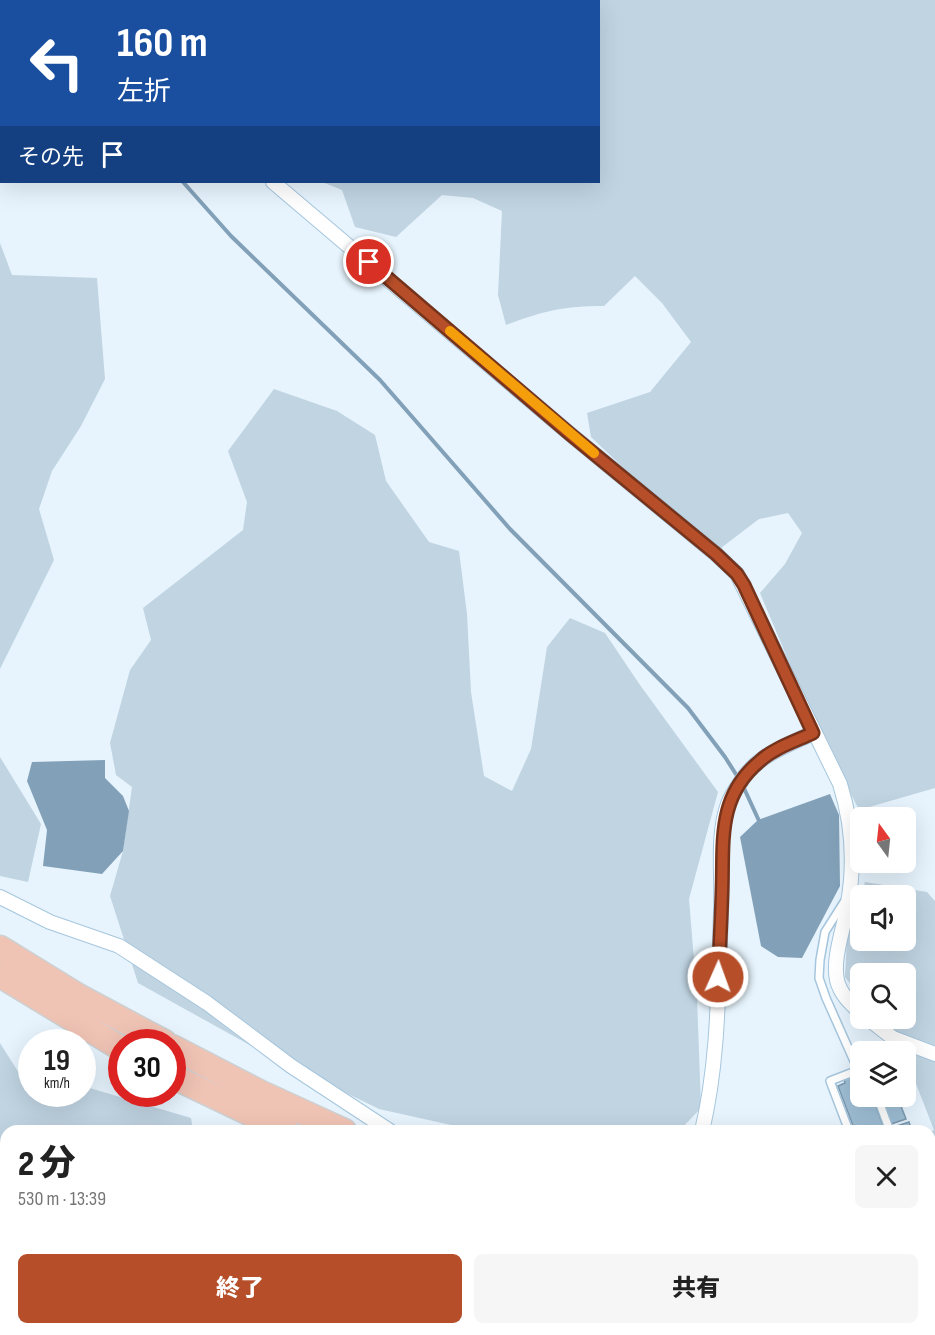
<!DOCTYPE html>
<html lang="ja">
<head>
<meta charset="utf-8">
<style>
  body { margin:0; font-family:"Sofia Sans Condensed","Noto Sans JP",sans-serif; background:#f6f6f6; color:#222; height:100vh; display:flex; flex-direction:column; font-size:22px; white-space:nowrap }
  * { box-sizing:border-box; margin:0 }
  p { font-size:20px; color:#767676 }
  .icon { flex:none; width:33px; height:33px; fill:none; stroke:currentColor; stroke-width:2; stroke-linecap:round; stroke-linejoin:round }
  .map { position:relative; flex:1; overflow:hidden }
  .details { position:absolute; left:0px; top:1125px; width:936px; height:210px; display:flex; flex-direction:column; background:#fff; border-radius:18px 18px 0 0; box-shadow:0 6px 24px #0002 }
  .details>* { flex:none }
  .top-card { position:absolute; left:0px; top:0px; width:600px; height:183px; box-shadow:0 6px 24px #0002; background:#1a4fa0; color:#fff; overflow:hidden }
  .needle { width:39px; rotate:345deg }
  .buttons { position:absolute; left:850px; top:807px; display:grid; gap:12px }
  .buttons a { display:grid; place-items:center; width:66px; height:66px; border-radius:9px; background:#fff; box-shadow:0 6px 24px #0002; font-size:30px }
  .speed { position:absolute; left:18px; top:1029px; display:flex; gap:12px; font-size:30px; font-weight:700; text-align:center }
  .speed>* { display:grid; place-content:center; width:78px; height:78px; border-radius:50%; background:#fff; box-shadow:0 6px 24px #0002; line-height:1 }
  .speed small { font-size:15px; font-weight:400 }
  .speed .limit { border:9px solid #d22; background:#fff; color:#111 }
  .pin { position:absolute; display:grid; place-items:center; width:51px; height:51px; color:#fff; margin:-26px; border:3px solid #fff; border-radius:50%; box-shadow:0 2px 6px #0007 }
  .me { position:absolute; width:66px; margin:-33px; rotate:2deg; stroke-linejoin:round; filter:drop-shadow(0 0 4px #0008) }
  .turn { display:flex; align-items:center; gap:21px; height:126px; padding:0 18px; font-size:27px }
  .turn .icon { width:78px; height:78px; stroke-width:2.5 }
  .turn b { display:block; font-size:42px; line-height:51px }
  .then { display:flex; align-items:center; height:57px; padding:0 18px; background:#0003; gap:12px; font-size:22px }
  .round { display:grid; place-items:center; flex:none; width:63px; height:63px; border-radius:9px; background:#f6f6f6 }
  .head { display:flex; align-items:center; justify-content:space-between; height:102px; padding:0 18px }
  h1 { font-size:36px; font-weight:800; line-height:45px }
  .action { display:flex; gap:12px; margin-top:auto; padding:12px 18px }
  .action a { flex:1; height:69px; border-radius:9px; background:#b64e2a; color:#fff; font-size:24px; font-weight:800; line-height:69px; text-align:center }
  .action a+a { background:#f6f6f6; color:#222 }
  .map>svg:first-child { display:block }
  .green { fill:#c0d4e2; fill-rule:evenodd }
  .water { fill:#82a1b8 }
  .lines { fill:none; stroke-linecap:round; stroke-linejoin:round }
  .stream { stroke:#82a1b8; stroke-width:4 }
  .building { fill:#9fbfd6; stroke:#7c9ab0; stroke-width:1.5 }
  .service-casing { stroke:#a6c6dd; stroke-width:10 }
  .minor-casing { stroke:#a6c6dd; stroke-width:16 }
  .motorway-casing { stroke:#cdd0d2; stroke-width:27 }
  .service { stroke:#fff; stroke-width:7 }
  .minor { stroke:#fff; stroke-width:14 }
  .motorway { stroke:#f0c4b5; stroke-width:24 }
  .route-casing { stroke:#76331b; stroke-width:15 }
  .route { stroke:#b64e2a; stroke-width:10 }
  .slow { stroke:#f59e0b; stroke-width:10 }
</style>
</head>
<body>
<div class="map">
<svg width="935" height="1335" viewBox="0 0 935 1335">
  <rect width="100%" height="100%" fill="#e7f4fd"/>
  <path class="green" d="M221,0H935V788L859,810L811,714L760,593L785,564L802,533L788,513L759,519L717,551L633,477L591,437L587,413L650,392L691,342L662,303L635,276L604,306C563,306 544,311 506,325L498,295L502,211L473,198L442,195L396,237L355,227L342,190L322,182H598V2Z
    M0,243L12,275L97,278L105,379L81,426L52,471L39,509L54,560L0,669Z
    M274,389L337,411L375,435L386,481L429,542L459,551L467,614L471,692L484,776L512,791L531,749L547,647L570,618L605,633L640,685L718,792L689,899L697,997L701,1108L679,1131H478L379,1109L264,1053L138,983L110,896L123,851L132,787L116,775L110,743L130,670L151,640L143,608L243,530L247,502L228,451Z
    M0,757L41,824L28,882L0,876Z
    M865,882L927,892L935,901V1296L930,1295V1132L934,1130L906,1058V1052L901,1051L876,1019L906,1018V974H861V998L845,977L847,937ZM861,896H906V940H861Z
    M0,1043L24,1081L31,1079L32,1094H82L83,1086L191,1118L193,1131H6V1329H328L335,1335H0Z
    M427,1329H632L654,1335H432Z"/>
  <path class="water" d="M105,760V778L123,796L129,811L123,851L102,874L43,866L47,830L27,781L32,762Z
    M830,794L839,815L840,886L802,958L778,957L761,946L740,837L758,820Z"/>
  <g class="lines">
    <path class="stream" d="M28,0L30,2
      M183,182L231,236L380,380L510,529L688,708L725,757L739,779
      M743,786L760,823"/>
  </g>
  <path class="building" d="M852,1076L854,1080L861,1077V1096H872L884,1128L878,1131H855L838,1086L845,1083L844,1079Z
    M890,1096H897L906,1119L891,1124L881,1100Z
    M909,1122L912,1131H899L897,1126Z"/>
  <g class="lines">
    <defs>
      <path id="service" d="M844,902L825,932L820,960L819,978L826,998L858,1070
        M877,1096L890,1131
        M849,1131L830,1081L861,1069"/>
      <path id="minor" d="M96,0L98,2
        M273,182L570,434L716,554L737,574L840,784C852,822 855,863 848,903C845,925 832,958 837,980C840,994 851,1004 861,1013
        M0,897L50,922L119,946L207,1003L291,1066L390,1131
        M867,1018L893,1038L935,1054
        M702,1131C719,1060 718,986 721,913C723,878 716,837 728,804C731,796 737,787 742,780C758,755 788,745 813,733
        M644,1335L646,1329"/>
      <path id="motorway" d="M0,948L78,996L164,1042
        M0,975L122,1049
        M172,1047L261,1093L344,1131
        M172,1076L287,1131
        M930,1314L935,1315
        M877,1329L907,1335"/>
    </defs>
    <use href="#service" class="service-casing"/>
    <use href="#minor" class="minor-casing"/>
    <use href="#motorway" class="motorway-casing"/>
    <use href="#service" class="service"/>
    <use href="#minor" class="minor"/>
    <use href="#motorway" class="motorway"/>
  </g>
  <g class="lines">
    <defs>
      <path id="route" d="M369,262L570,434L716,554L737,574L744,585L813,733C796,741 774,748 760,761C716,797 724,843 722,893C721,921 720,949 718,977"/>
    </defs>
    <use href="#route" class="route-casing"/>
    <use href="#route" class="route"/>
    <path class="slow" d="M450,331L594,453"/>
  </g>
</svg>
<div class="buttons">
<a><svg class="needle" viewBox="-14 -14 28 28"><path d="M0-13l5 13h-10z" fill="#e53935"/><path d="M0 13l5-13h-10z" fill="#767676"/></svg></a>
<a><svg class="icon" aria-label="sound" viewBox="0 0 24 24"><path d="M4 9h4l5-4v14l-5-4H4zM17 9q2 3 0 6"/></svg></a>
<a><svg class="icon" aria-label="search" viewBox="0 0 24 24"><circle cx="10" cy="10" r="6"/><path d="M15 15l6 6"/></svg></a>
<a><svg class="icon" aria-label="layers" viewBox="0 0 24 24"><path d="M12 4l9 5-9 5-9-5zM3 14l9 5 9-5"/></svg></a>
</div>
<div class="speed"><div>19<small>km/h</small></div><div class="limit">30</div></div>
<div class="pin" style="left:369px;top:262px;background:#d93025"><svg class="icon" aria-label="arrive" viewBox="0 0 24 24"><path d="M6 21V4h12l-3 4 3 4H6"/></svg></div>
<svg class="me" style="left:718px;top:977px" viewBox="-20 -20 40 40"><circle r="17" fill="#b64e2a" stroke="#fff" stroke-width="3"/><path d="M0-11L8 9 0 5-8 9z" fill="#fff"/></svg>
<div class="top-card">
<div class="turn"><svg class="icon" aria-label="left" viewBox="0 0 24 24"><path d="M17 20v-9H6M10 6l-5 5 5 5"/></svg><div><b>160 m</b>左折</div></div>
<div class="then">その先<svg class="icon" aria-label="arrive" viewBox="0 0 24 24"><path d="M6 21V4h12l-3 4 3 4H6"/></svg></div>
</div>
<section class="details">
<div class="head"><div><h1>2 分</h1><p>530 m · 13:39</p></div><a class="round"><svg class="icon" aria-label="close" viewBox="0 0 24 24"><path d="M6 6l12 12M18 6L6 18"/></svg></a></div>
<div class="action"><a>終了</a><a>共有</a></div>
</section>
</div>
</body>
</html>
